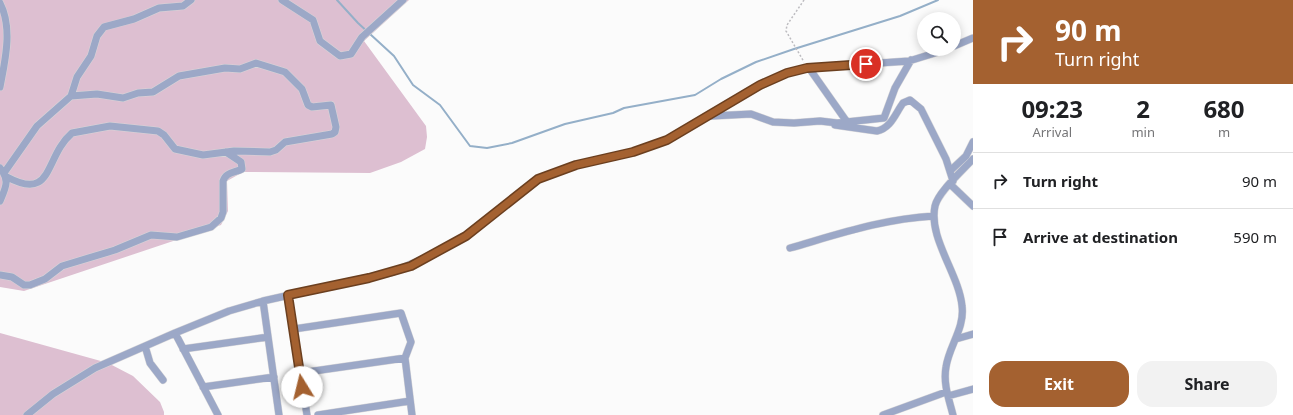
<!DOCTYPE html>
<html lang="en">
<head>
<meta charset="utf-8">
<style>
  body { margin:0; font-family:"Noto Sans",sans-serif; background:#f2f2f2; color:#202124; height:100vh; display:flex; flex-direction:column; font-size:15px; white-space:nowrap }
  * { box-sizing:border-box; margin:0 }
  p { font-size:13px; color:#757577 }
  .icon { flex:none; width:22px; height:22px; fill:none; stroke:currentColor; stroke-width:2; stroke-linecap:round; stroke-linejoin:round }
  .map { position:relative; flex:1; overflow:hidden }
  .details { display:flex; flex-direction:column; background:#fff; width:320px }
  .details>* { flex:none }
  .top-card { background:#a46130; color:#fff; overflow:hidden }
  .buttons { position:absolute; left:917px; top:12px; display:grid; gap:8px }
  .buttons a { display:grid; place-items:center; width:44px; height:44px; border-radius:50%; background:#fff; box-shadow:0 2px 10px #0003; font-size:20px }
  .pin { position:absolute; display:grid; place-items:center; width:34px; height:34px; color:#fff; margin:-17px; border:2px solid #fff; border-radius:50%; box-shadow:0 1px 4px #0007 }
  .me { position:absolute; width:44px; margin:-22px; rotate:351deg; stroke-linejoin:round; filter:drop-shadow(0 0 3px #0008) }
  .turn { display:flex; align-items:center; gap:14px; height:84px; padding:0 16px; font-size:18px }
  .turn .icon { width:52px; height:52px; stroke-width:2.5 }
  .turn b { display:block; font-size:28px; line-height:34px }
  .eta { display:flex; justify-content:space-evenly; align-items:center; height:68px; text-align:center }
  .eta b { font-size:24px; font-weight:700; line-height:28px }
  .action { display:flex; gap:8px; margin-top:auto; padding:8px 16px }
  .action a { flex:1; height:46px; border-radius:16px; background:#a46130; color:#fff; font-size:16px; font-weight:700; line-height:46px; text-align:center }
  .action a+a { background:#f2f2f2; color:#202124 }
  ul { padding:0; list-style:none }
  li { display:flex; align-items:center; gap:12px; height:56px; padding:0 16px; border-top:1px solid #e0e0e0 }
  li div { flex:1 }
  li b { display:block; font-size:15px }
  li em { font-style:normal }
  main { display:flex; flex:1; min-height:0 }
  .map>svg:first-child { display:block }
  .green { fill:#ddbfd1 }
  .lines { fill:none; stroke-linecap:round; stroke-linejoin:round }
  .stream { stroke:#94afc8; stroke-width:2 }
  .minor-casing { stroke:#d7d6d8; stroke-width:8 }
  .path { stroke:#bdbcc0; stroke-width:1.5; stroke-dasharray:2 2; stroke-linecap:butt }
  .minor { stroke:#9ca8c7; stroke-width:7 }
  .route-casing { stroke:#6b3f1f; stroke-width:10 }
  .route { stroke:#a46130; stroke-width:7 }
</style>
</head>
<body>
<main>
<div class="map">
<svg width="973" height="415" viewBox="0 0 973 415">
  <rect width="100%" height="100%" fill="#fbfbfb"/>
  <path class="green" d="M0,0H409L364,41L426,126L427,137L425,149L401,162L370,173L243,172L227,181L228,211L221,225L24,291L0,287Z
    M0,333L108,363L133,376L160,402L164,412V415H0Z"/>
  <g class="lines">
    <path class="stream" d="M337,0L358,23L394,56L413,85L440,105L470,146L487,148L512,143L565,124L613,113L624,108L695,95L721,79L756,62L794,49L900,16L938,0"/>
    <defs>
      <path id="minor" d="M282,0L313,20L320,41L340,56L351,54L362,37L403,0
        M0,3C13,28 5,61 0,87
        M954,46L973,38
        M809,68L847,122
        M712,116L751,114L773,122L794,123L820,121L837,123L884,118L895,88L911,60
        M835,125L877,131C891,128 895,114 903,103L910,100L921,109L946,159L953,181
        M0,168C10,180 6,187 0,201
        M950,171L966,156L973,142
        M4,173L37,126L71,96L77,77L91,56L97,36L104,27L134,19L159,8L183,6L191,0
        M7,177C54,202 44,157 72,133L110,126L158,131L164,135L175,149L203,155L234,151L270,152L276,150L285,142L332,134L335,132L336,127L331,105L312,107L308,105L302,89L285,72L256,63L240,69L225,68L179,76L153,92L138,93L123,98L97,94L71,96
        M950,184L973,206
        M790,248C839,234 882,219 934,216
        M0,275L12,277L24,285H30L45,279L62,266L115,250L151,235L177,237L211,227L221,218L223,212V181C226,172 234,173 242,169L241,162L226,152
        M288,295L307,415
        M263,301L279,415
        M294,329L401,313L411,342L405,358L412,415
        M175,333L218,415
        M956,339L973,334
        M145,346L150,363L163,380
        M183,349L268,337
        M300,373L405,358
        M203,387L274,377
        M948,396L973,389
        M27,415L53,394L95,368L175,333L229,311L263,301L393,272L436,253L465,236L539,179L576,165L633,152L667,140L760,85L787,73L807,68L909,61L948,49
        M318,415L410,401
        M883,415L946,392
        M953,415C949,399 943,384 946,367C949,346 965,328 962,306C959,274 928,238 935,206C938,192 963,170 973,159"/>
    </defs>
    <use href="#minor" class="minor-casing"/>
    <path class="path" d="M804,0L787,25L786,31L804,62"/>
    <use href="#minor" class="minor"/>
  </g>
  <g class="lines">
    <defs>
      <path id="route" d="M302,387L288,295L369,278L411,266L466,236L538,179L576,165L633,152L667,140L760,85L787,73L807,68L866,64"/>
    </defs>
    <use href="#route" class="route-casing"/>
    <use href="#route" class="route"/>
  </g>
</svg>
<div class="buttons">
<a><svg class="icon" aria-label="search" viewBox="0 0 24 24"><circle cx="10" cy="10" r="6"/><path d="M15 15l6 6"/></svg></a>
</div>
<div class="pin" style="left:866px;top:64px;background:#d93025"><svg class="icon" aria-label="arrive" viewBox="0 0 24 24"><path d="M6 21V4h12l-3 4 3 4H6"/></svg></div>
<svg class="me" style="left:302px;top:387px" viewBox="-20 -20 40 40"><circle r="19" fill="#fff"/><path d="M0-13L10 11 0 6-10 11z" fill="#a46130"/></svg>
</div>
<section class="details">
<div class="top-card">
<div class="turn"><svg class="icon" aria-label="right" viewBox="0 0 24 24"><path d="M7 20v-9h11M14 6l5 5-5 5"/></svg><div><b>90 m</b>Turn right</div></div>
</div>
<div class="eta">
<div><b>09:23</b><p>Arrival</p></div>
<div><b>2</b><p>min</p></div>
<div><b>680</b><p>m</p></div>
</div>
<ul>
<li><svg class="icon" aria-label="right" viewBox="0 0 24 24"><path d="M7 20v-9h11M14 6l5 5-5 5"/></svg><div><b>Turn right</b></div><em>90 m</em></li>
<li><svg class="icon" aria-label="arrive" viewBox="0 0 24 24"><path d="M6 21V4h12l-3 4 3 4H6"/></svg><div><b>Arrive at destination</b></div><em>590 m</em></li>
</ul>
<div class="action"><a>Exit</a><a>Share</a></div>
</section>
</main>
</body>
</html>
